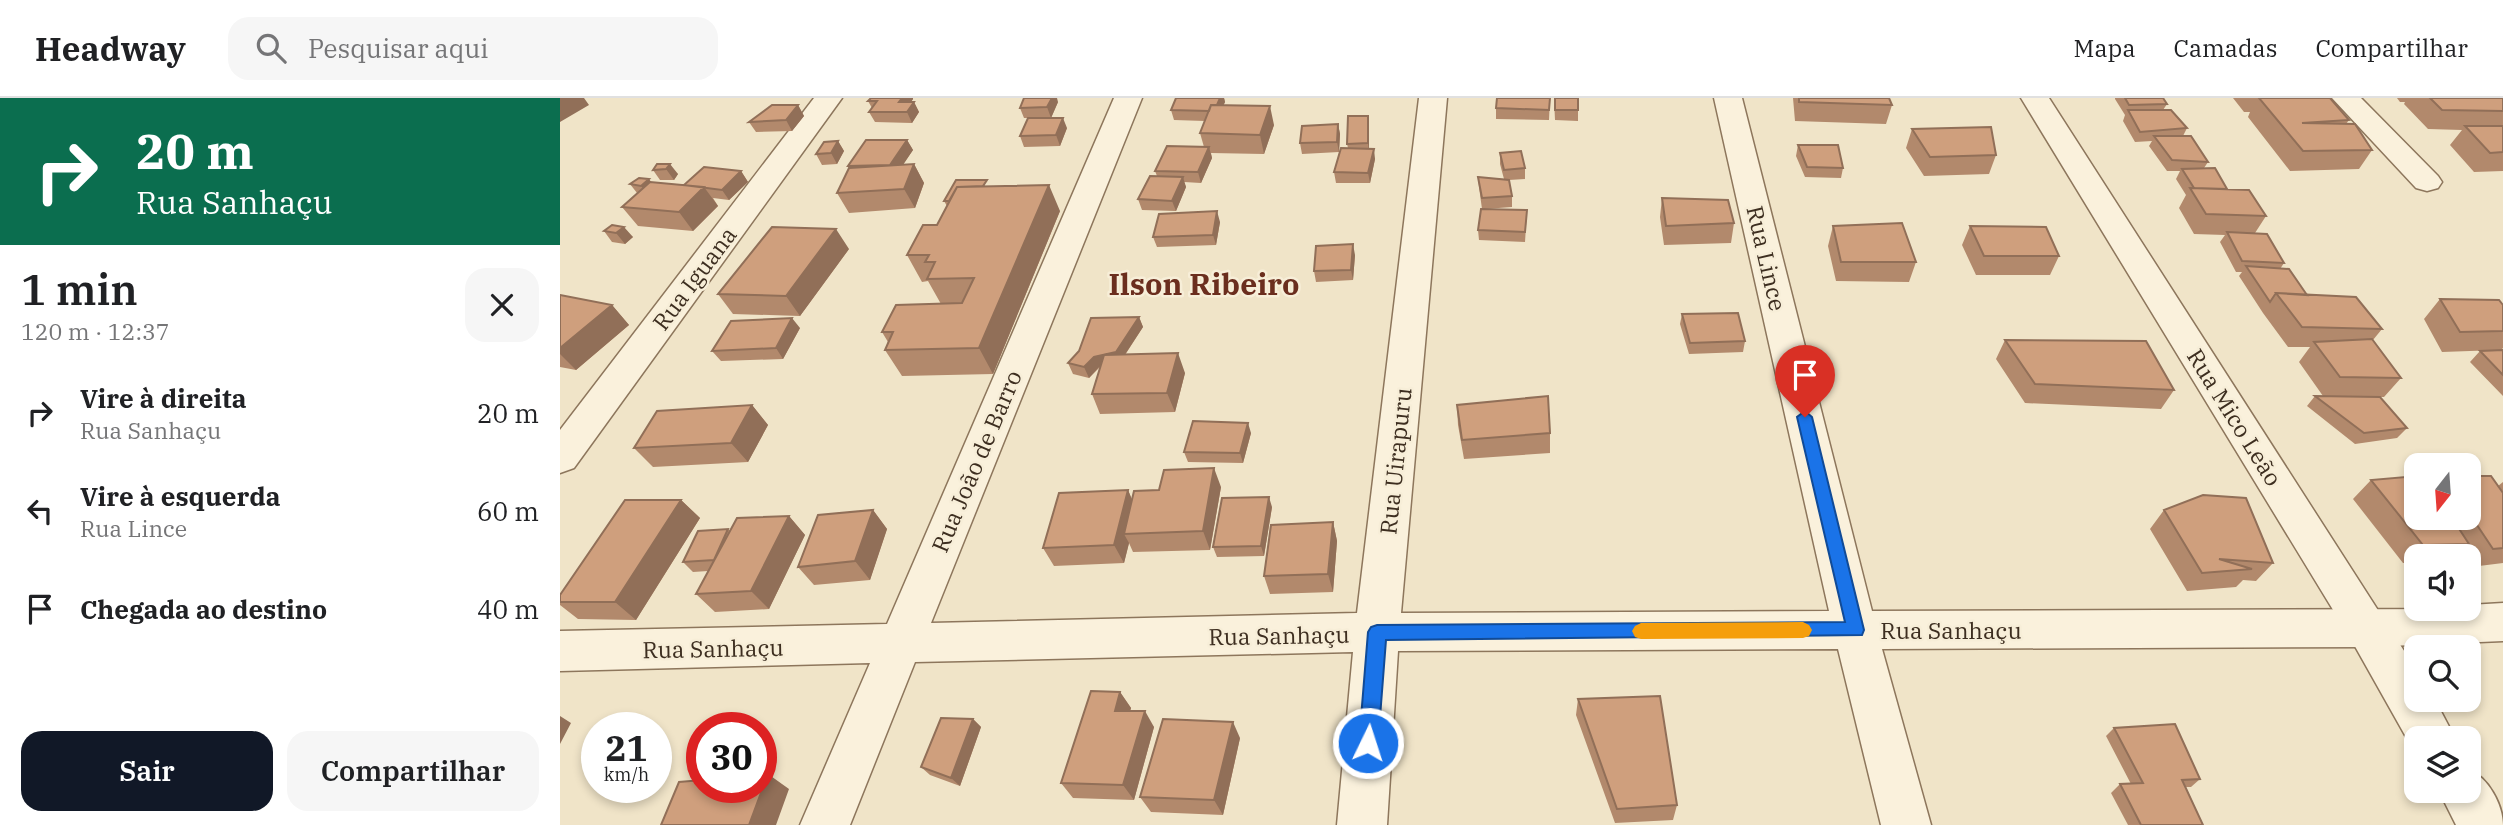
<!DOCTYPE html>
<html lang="pt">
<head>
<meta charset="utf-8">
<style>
  body { margin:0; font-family:"IBM Plex Serif",serif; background:#f6f6f6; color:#202124; height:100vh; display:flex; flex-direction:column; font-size:26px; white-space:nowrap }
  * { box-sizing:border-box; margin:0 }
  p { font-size:23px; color:#757577 }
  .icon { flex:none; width:38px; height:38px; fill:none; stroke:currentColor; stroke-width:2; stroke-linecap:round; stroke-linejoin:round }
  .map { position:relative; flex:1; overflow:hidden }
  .drawer { display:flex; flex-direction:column; background:#fff; width:560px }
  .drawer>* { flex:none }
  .top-card { background:#0b6e4f; color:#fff; overflow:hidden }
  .needle { width:46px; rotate:197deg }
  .tools { position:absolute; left:1844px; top:355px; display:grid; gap:14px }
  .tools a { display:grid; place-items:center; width:77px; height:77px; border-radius:14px; background:#fff; box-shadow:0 4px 10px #0003; font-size:35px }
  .speed { position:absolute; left:21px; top:614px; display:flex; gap:14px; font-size:35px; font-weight:700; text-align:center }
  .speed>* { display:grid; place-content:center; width:91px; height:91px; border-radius:50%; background:#fff; box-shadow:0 4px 10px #0003; line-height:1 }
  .speed small { font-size:18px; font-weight:400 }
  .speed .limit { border:10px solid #d22; background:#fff; color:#111 }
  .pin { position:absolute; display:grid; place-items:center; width:60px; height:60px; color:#fff; margin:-72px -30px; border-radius:50% 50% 50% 0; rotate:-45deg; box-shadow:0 0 7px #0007 }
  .pin .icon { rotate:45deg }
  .me { position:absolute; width:77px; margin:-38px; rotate:4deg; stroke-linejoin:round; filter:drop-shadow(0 0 5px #0008) }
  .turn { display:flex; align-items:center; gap:24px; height:147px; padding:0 21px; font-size:32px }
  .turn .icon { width:91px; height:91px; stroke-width:2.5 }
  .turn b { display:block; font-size:49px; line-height:60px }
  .round { display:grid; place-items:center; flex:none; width:74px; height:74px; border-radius:21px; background:#f6f6f6 }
  .overview { display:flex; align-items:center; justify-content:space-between; height:119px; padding:0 21px }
  h1 { font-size:42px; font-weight:600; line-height:52px }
  .button { display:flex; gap:14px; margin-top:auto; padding:14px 21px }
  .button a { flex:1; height:80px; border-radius:21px; background:#111827; color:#fff; font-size:28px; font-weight:600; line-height:80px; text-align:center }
  .button a+a { background:#f6f6f6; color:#202124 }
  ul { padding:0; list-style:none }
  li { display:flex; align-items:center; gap:21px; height:98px; padding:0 21px }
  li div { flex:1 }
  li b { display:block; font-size:26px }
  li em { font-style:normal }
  header { display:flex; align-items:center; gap:42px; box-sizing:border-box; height:98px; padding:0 35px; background:#fff; border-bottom:2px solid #e0e0e0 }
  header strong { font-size:33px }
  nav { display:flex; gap:38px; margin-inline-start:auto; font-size:24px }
  .search { width:490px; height:63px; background:#f6f6f6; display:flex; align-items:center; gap:18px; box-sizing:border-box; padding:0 24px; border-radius:21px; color:#757577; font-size:26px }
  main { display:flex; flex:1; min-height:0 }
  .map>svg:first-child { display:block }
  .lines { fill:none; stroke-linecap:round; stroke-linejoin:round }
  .minor-casing { stroke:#8d765c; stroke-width:3 }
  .tertiary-casing { stroke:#8d765c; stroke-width:3 }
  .minor { fill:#faf1dc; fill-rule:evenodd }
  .tertiary { fill:#faf1dc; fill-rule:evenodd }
  .wall { fill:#b2896c }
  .shaded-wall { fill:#916f58 }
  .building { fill:#cf9f7d; stroke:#916f58; stroke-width:2 }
  .route { fill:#1a73e8; stroke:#114b97; stroke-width:2 }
  .slow { fill:#f59e0b }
  .labels { text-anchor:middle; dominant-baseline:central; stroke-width:5; stroke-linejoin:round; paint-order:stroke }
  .street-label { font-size:23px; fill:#3d2e20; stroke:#f7eed8 }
  .district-label { font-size:30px; font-weight:bold; fill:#6b2e1e; stroke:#f7eed8 }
</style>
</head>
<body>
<header>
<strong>Headway</strong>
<div class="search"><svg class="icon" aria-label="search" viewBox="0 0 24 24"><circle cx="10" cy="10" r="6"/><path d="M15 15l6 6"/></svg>Pesquisar aqui</div>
<nav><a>Mapa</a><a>Camadas</a><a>Compartilhar</a></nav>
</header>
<main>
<section class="drawer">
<div class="top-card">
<div class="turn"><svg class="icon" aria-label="right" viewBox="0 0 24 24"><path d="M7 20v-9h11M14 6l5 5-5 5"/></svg><div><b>20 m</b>Rua Sanhaçu</div></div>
</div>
<div class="overview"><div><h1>1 min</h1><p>120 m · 12:37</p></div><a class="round"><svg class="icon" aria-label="close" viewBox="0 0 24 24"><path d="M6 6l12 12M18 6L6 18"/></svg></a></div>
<ul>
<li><svg class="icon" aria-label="right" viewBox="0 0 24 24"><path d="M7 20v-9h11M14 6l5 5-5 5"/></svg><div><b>Vire à direita</b><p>Rua Sanhaçu</p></div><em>20 m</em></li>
<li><svg class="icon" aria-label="left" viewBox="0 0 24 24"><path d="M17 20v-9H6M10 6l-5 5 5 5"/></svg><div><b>Vire à esquerda</b><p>Rua Lince</p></div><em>60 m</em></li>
<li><svg class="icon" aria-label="arrive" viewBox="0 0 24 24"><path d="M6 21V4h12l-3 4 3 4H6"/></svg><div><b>Chegada ao destino</b></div><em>40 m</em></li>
</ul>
<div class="button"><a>Sair</a><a>Compartilhar</a></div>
</section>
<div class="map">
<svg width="1943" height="727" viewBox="0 0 1943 727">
  <rect width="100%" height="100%" fill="#f0e4c8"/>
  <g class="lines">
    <defs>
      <path id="minor" d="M254,0H282L14,370L0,375V332Z
        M554,0H582L371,525L797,515L859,0H887L841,515L1269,513L1154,0H1182L1312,513L1909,511V507L1943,505V543L1807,549L1322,551L1371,727H1321L1278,551L838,553L827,727H777L793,554L355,564L290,727H240L310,565L0,573V533L327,526Z
        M1772,0H1801L1878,78L1882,84L1878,90L1867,93L1856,90Z"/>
      <path id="tertiary" d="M1461,0H1489L1857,573V602H1875L1895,640H1857L1855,655L1792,543Z
        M1909,672C1928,679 1943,707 1943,727H1896L1879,693H1909Z"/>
    </defs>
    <use href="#minor" class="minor-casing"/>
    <use href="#tertiary" class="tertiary-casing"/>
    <use href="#minor" class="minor"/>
    <use href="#tertiary" class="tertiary"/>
  </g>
  <path class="wall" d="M616,0H664L665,4L663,7L714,27L704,56L651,55L652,60L641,85L624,84L626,89L616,113L582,112L578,101L597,78L595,73L644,49L640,35L645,23L614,22L611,12Z
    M990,0L989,22L936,21V10Z
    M994,0H1018V23L995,22Z
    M1233,0H1329L1332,7L1326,26L1235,23Z
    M1555,0H1603L1607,6L1603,12L1627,30L1623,38L1648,64L1644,70L1667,91L1706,118L1695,135L1724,165L1720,171L1747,197L1822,231L1813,242L1841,280L1824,299H1798L1847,330L1837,340L1795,346L1747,308L1755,298H1763L1739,264L1750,249H1728L1703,215L1679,178L1682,174H1676L1660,144L1665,137L1634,136L1619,110L1626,97L1616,81L1620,73H1607L1589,48L1592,43L1575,44L1563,23L1565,17L1555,1Z
    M1673,0H1770L1789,22L1786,26L1812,52L1799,71L1730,73L1688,19L1690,14H1684Z
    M1837,0H1943V73L1914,74L1890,47L1902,32L1868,31L1844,6L1845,4H1840Z
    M353,1L351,4H354L359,14L352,25L315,24L309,14L312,10L308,3Z
    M498,4L491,20H464L460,10Z
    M238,7L244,18L232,33L196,34L189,24Z
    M778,26L780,36L779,54L742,56L740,45Z
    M809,28V50L815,61L810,85H776L774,74L788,50L787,46Z
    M507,30L500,48L464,49L460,38Z
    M1352,31L1436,57L1429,76L1364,78L1346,50Z
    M347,42L353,52L343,66H354L364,85L355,110L289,115L277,95L289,71L288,68Z
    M278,43L284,53L277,66L262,67L256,56Z
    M1238,47L1283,70L1281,80L1245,79L1236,58Z
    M940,55L965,70V81L949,82L952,98V109L925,111L967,112L965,144L919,142L918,132L922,111L919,89L918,79L944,81L940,66Z
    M97,66L118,76L114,82H100L93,72Z
    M181,73L188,84L169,102L153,100L158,108L133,133L78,128L62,109L77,95L70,86L91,84L124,87Z
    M429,88L500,113L433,276L342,278L325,252L328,244L322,234L381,206L368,183L362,184L347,157L377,127L387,108L384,103Z
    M1102,100L1174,125L1171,145L1104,147L1100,119Z
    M660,124L656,147L597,149L593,139Z
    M52,127L73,139L65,146L52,144L44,133Z
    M1273,128L1356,164L1349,184L1276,183L1268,148Z
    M1410,128L1499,158L1490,177H1416L1402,147Z
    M289,151L240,218L173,216L158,196Z
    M795,157L793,182L756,184L754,173Z
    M0,197L52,207L69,227L16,272L0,269Z
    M1880,201L1943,207V250L1941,252H1943V298L1910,264L1920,253L1938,252L1882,254L1864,221Z
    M1122,216L1185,243L1183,254L1129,256L1120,226Z
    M579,219L583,229L565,257L625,275L615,314L540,316L532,296L540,269L529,280L513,276L508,265Z
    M240,230L223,261L161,263L152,253Z
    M1445,242L1614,292L1601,311L1465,305L1436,261Z
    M192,307L208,327L188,364L93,369L74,350Z
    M897,307L990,335V355L904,361L898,327Z
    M691,335L683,365L628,364L624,354Z
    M1909,378L1938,388L1943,384V465L1911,469L1909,467V458H1904L1901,453L1895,458H1857V465H1843L1793,401L1811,382L1857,420H1909Z
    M661,389L650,452L573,454L569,445L564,465L494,468L483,450L568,392L572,402Z
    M121,402L140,420L76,522L18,521L0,507V497Z
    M712,409L704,458L657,459L653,449Z
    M313,412L327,431L310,482L254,487L238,469Z
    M1604,412L1713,465L1696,483L1683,482L1676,489L1627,493L1590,431Z
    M229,418L245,437L209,511L155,514L136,496L148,473L133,474L123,464L168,431L170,433Z
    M773,424L777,443L773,494L710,496L704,478Z
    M560,594L571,610L570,613L594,629L574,702L513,700L501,685Z
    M1018,601L1117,707L1113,722L1055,725L1016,617Z
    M413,621L421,629L400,688L370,677L361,669Z
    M1554,630L1640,681L1631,689H1626L1643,727H1568L1551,695L1560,686H1571L1546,638Z
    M680,640L663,717L591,714L580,699Z"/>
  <path class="shaded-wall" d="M0,0H24L29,7L0,24Z
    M342,0H353V1L344,14L339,4Z
    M492,0H497L498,4L491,20L487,9Z
    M660,0H664L665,4L657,23L655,13Z
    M354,4L359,14L352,25L347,14Z
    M238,7L244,18L232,33L226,22Z
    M710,8L714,27L704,56L700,37Z
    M808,18L809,28V55L808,45Z
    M503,20L507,30L500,48L496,37Z
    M778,26L780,36L779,54L777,44Z
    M347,42L353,52L335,79L330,68Z
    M278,43L284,53L277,66L271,55Z
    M649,49L652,60L641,85L638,74Z
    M814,51L815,61L810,85L808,75Z
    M110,66L118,76L114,82L106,71Z
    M354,66L364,85L355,110L344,91Z
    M181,73L188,84L169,102L162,92Z
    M623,79L626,89L616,113L612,103Z
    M89,81L97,92L89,98L81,88Z
    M489,87L500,113L433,276L419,250Z
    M144,89L158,108L133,133L119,114Z
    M657,113L660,124L656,147L653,137Z
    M64,129L73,139L65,146L56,135Z
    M276,131L289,151L240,218L226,198Z
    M793,146L795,157L793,182L791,172Z
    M52,207L69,227L16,272L0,256V250Z
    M579,219L583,229L560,264L539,269L529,280L524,269L534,259Z
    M232,220L240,230L223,261L216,250Z
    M618,255L625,275L615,314L607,295Z
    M192,307L208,327L188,364L171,345Z
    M688,325L691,335L683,365L680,355Z
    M654,370L661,389L650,452L643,433Z
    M568,392L576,411L564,436L569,445L564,465L554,447Z
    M709,399L712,409L704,458L701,448Z
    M121,402L140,420L76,522L55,504Z
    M313,412L327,431L310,482L295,463Z
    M229,418L245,437L209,511L191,493Z
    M773,424L777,443L773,494L768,476Z
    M560,594L571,610L565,629L555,613Z
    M585,613L594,629L574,702L563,687Z
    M0,618L11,625L0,646Z
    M413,621L421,629L400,688L391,680Z
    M673,624L680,640L663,717L654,702Z
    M208,676L229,691L216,727H189Z"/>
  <path class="building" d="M311,0H342L339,4H354L347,14H309L317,3H308Z
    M464,0H492L487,9L460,10Z
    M616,0H660L657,7H651L649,13L611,12Z
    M937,0H990L989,12L936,10Z
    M995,0H1018V12H995Z
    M1239,0H1329L1332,7L1239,4Z
    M1565,0H1603L1607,6L1569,7Z
    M1699,0H1770L1789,22L1742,25L1795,26L1812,52L1743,53Z
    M1870,0H1943V13L1882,12Z
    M212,7H238L226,22L189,24Z
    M651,7L710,8L700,37L640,35Z
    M1568,12H1611L1627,30L1580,34Z
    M788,18H808V45L787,46Z
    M468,20H503L496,37L460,38Z
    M778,26L777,44L740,45L742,28Z
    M1905,28H1943V54L1930,55Z
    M1431,29L1436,57L1370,59L1352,31Z
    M1594,38H1631L1648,64L1612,62Z
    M306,42H347L330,67L288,68Z
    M278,43L271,55L256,56L264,44Z
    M1238,47H1278L1283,70L1247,69Z
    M607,48L649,49L638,74L595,73Z
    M781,50L814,51L808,75L774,74Z
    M961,53L965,70L944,72L940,55Z
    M97,66H110L106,71L93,72Z
    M354,66L344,91L277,95L289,70Z
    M144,69L181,73L162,92L124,87Z
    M1655,70L1667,91L1634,90L1622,71Z
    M590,78L623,79L612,103L578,101Z
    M918,79L949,82L952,98L922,100Z
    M79,80L89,81L81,88L70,86Z
    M396,82H427L423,88L397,89L389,103H384Z
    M90,84L144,89L119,114L62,109Z
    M489,87L419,250L325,252L333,234H322L336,207L402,205L414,180L367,181L375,164H365L369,157H347L363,127H377L397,89Z
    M1630,90L1689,92L1706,118L1646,116Z
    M1102,100L1168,102L1174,125L1106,128Z
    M921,111L967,112L965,134L918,132Z
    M657,113L653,137L593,139L599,116Z
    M1342,125L1356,164H1281L1273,128Z
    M52,127L64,129L56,135L44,133Z
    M1410,128L1486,129L1499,158H1424Z
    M212,129L276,131L226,198L158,196Z
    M1667,134L1707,136L1724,165L1682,163Z
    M793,146L791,172L754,173L756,148Z
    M1686,168L1729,171L1747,197L1716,195L1710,204Z
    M1716,195L1796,199L1822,231L1742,229Z
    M0,197L52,207L0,250Z
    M1880,201L1939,202L1943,207V233L1900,234Z
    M1178,215L1185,243L1130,245L1122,216Z
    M579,219L556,254L534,259L524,269L508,265L519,253L531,220Z
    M232,220L216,250L152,253L171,223Z
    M1812,241L1841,280L1780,279L1754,244Z
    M1445,242L1586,243L1614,292L1475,286Z
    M1943,252V277L1920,253Z
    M618,255L607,295L532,296L544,257Z
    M988,298L990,335L902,342L897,307Z
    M1755,298L1820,299L1847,330L1804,335Z
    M192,307L171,345L74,350L97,313Z
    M633,323L688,325L680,355L624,354Z
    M654,370L643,433L564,436L574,393L599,392L604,372Z
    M1857,378V420H1892L1909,446L1863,447L1811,382Z
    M1909,378H1931L1943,395V450L1933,451L1909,415Z
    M568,392L554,447L483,450L499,395Z
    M1643,397L1686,400L1713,465L1659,461L1692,471L1642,475L1604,412Z
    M709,399L701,448L653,449L662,400Z
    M65,402H121L55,504H0V497Z
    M313,412L295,463L238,469L258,417Z
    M229,418L191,493L136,496L177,420Z
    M773,424L768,476L704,478L711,427Z
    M168,431L154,462L123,464L138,433Z
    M531,593L560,594L555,613H585L563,687L501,685Z
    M1100,598L1117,707L1057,711L1018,601Z
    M381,620L413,621L391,680L361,669Z
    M603,621L673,624L654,702L580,699Z
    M1615,626L1640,681L1622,682L1643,727H1581L1560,686L1583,685L1554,630Z
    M201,676H208L189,727H101L119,684L142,682V690H201Z"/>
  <path class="route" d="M1245,313L1252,319L1304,532L1302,537L826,542L818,645L815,651L808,654L801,651L799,645L808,534L811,529L817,527L1285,524L1237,319Z"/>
  <path class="slow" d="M1243,524L1249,527L1252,532L1249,538L1243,540L1081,541L1075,539L1072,533L1075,528L1081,525Z"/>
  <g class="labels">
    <g class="street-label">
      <text transform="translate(1207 160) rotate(77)">Rua Lince</text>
      <text transform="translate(134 180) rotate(-53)">Rua Iguana</text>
      <text transform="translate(1675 319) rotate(58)">Rua Mico Leão</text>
      <text transform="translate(416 363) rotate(-67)">Rua João de Barro</text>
      <text transform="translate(835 363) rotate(-84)">Rua Uirapuru</text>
      <text x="1391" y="532">Rua Sanhaçu</text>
      <text transform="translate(719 537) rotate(-1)">Rua Sanhaçu</text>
      <text transform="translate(153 550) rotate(-1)">Rua Sanhaçu</text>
    </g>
    <g class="district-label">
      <text x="644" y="185">Ilson Ribeiro</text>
    </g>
  </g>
</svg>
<div class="tools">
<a><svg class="needle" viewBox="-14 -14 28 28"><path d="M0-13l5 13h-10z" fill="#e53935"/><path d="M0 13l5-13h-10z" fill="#757577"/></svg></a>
<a><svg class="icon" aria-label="sound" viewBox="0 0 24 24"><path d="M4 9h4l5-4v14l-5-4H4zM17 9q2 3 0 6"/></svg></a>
<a><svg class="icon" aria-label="search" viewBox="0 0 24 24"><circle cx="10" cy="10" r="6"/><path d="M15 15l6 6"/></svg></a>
<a><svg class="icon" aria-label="layers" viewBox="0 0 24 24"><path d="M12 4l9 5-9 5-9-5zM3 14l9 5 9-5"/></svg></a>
</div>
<div class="speed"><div>21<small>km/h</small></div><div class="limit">30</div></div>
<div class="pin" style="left:1245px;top:319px;background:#d93025"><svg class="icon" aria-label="arrive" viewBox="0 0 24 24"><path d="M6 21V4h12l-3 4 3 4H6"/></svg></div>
<svg class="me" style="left:808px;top:645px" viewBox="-20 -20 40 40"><circle r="17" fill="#1a73e8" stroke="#fff" stroke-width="3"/><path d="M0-11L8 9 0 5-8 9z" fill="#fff"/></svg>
</div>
</main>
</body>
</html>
